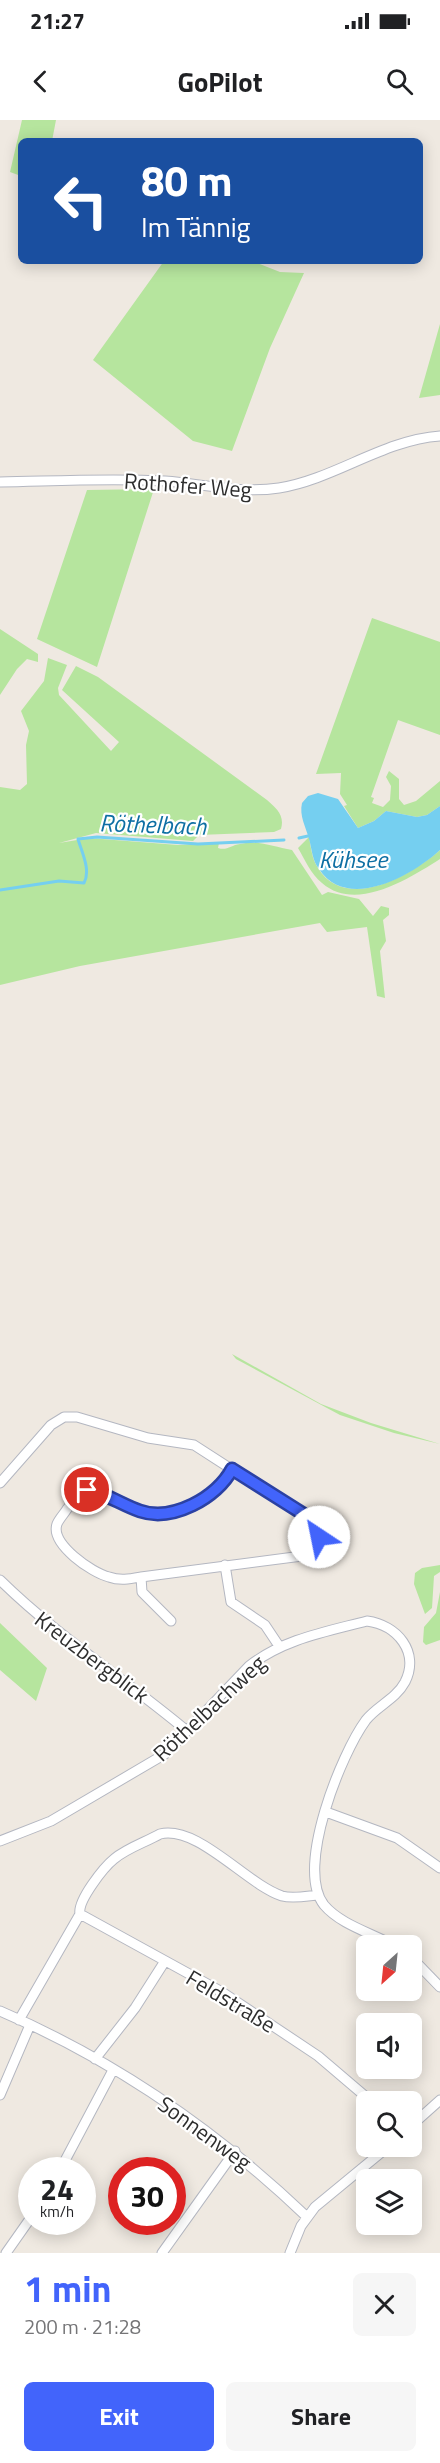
<!DOCTYPE html>
<html lang="en">
<head>
<meta charset="utf-8">
<style>
  body { margin:0; font-family:"Titillium Web",sans-serif; background:#f6f6f6; color:#202124; height:100vh; display:flex; flex-direction:column; font-size:22px; white-space:nowrap }
  * { box-sizing:border-box; margin:0 }
  p { font-size:20px; color:#757577 }
  .icon { flex:none; width:33px; height:33px; fill:none; stroke:currentColor; stroke-width:2; stroke-linecap:round; stroke-linejoin:round }
  .map { position:relative; height:2133px; overflow:hidden }
  .sheet { display:flex; flex-direction:column; background:#fff; flex:1 }
  .sheet>* { flex:none }
  .banner { position:absolute; left:18px; top:18px; width:405px; height:126px; border-radius:9px; box-shadow:0 3px 15px #0003; background:#1a4fa0; color:#fff; overflow:hidden }
  .needle { width:39px; rotate:207deg }
  .tools { position:absolute; left:356px; top:1815px; display:grid; gap:12px }
  .tools a { display:grid; place-items:center; width:66px; height:66px; border-radius:9px; background:#fff; box-shadow:0 3px 15px #0003; font-size:30px }
  .speed { position:absolute; left:18px; top:2037px; display:flex; gap:12px; font-size:30px; font-weight:700; text-align:center }
  .speed>* { display:grid; place-content:center; width:78px; height:78px; border-radius:50%; background:#fff; box-shadow:0 3px 15px #0003; line-height:1 }
  .speed small { font-size:15px; font-weight:400 }
  .speed .limit { border:9px solid #d22; background:#fff; color:#111 }
  .pin { position:absolute; display:grid; place-items:center; width:51px; height:51px; color:#fff; margin:-26px; border:3px solid #fff; border-radius:50%; box-shadow:0 2px 6px #0007 }
  .me { position:absolute; width:66px; margin:-33px; rotate:326deg; stroke-linejoin:round; filter:drop-shadow(0 0 4px #0008) }
  .turn { display:flex; align-items:center; gap:21px; height:126px; padding:0 24px; font-size:27px }
  .turn .icon { width:78px; height:78px; stroke-width:2.5 }
  .turn b { display:block; font-size:42px; line-height:51px }
  .round { display:grid; place-items:center; flex:none; width:63px; height:63px; border-radius:9px; background:#f6f6f6 }
  .summary { display:flex; align-items:center; justify-content:space-between; height:102px; padding:0 24px }
  h1 { font-size:36px; font-weight:700; line-height:45px; color:#4264fb }
  .cta { display:flex; gap:12px; margin-top:auto; padding:12px 24px }
  .cta a { flex:1; height:69px; border-radius:9px; background:#4264fb; color:#fff; font-size:24px; font-weight:700; line-height:69px; text-align:center }
  .cta a+a { background:#f6f6f6; color:#202124 }
  .status { display:flex; justify-content:space-between; align-items:center; height:42px; padding:0 30px; background:#fff; direction:ltr }
  .status svg { height:16px; fill:currentColor }
  header { display:flex; justify-content:space-between; align-items:center; height:78px; padding:0 24px; background:#fff; font-size:27px; font-weight:700 }
  .map>svg:first-child { display:block }
  .green { fill:#b6e59e }
  .water { fill:#75cff0 }
  .lines { fill:none; stroke-linecap:round; stroke-linejoin:round }
  .stream { stroke:#75cff0; stroke-width:3 }
  .street-casing { stroke:#b4b7c1; stroke-width:11 }
  .street { stroke:#fff; stroke-width:9 }
  .route-casing { stroke:#2b41a3; stroke-width:15 }
  .route { stroke:#4264fb; stroke-width:10 }
  .labels { text-anchor:middle; dominant-baseline:central; stroke-width:4.5; stroke-linejoin:round; paint-order:stroke }
  .street-label { font-size:22px; fill:#2e2e2e; stroke:#fff }
  .water-label { font-size:24px; font-style:italic; fill:#0d6fa3; stroke:#fff }
</style>
</head>
<body>
<div class="status"><b>21:27</b><svg viewBox="0 0 49 12"><path d="M0 12V9h3v3zM5 12V6h3v6zM10 12V3h3v9zM15 12V0h3v12zM26 1h20v11H26zM47 4h2v5h-2z"/></svg></div>
<header><svg class="icon" aria-label="back" viewBox="0 0 24 24"><path d="M15 5l-7 7 7 7"/></svg>GoPilot<svg class="icon" aria-label="search" viewBox="0 0 24 24"><circle cx="10" cy="10" r="6"/><path d="M15 15l6 6"/></svg></header>
<div class="map">
<svg width="440" height="2133" viewBox="0 0 440 2133">
  <rect width="100%" height="100%" fill="#efe9e1"/>
  <path class="green" d="M22,0H56L52,21H21V56L10,52Z
    M164,141H252L280,152L304,153L270,228L232,331L193,321L93,240Z
    M440,204V275L419,278Z
    M154,369L97,547L37,519L87,370Z
    M372,498L440,522V615L398,600L371,677L374,678L372,683L383,687L390,680L391,666L386,657L389,651L399,659V679L404,685L416,681L440,661V686L427,695L417,697L386,691L374,701L358,708L344,686L347,685L340,674L341,653L316,654Z
    M0,509L38,534V542L27,539L17,549L0,575Z
    M48,538L67,545L58,568L59,575L111,631L119,622L62,570L76,546L98,557L267,680C276,688 285,695 281,709L274,712L199,715L193,721L96,713L59,723L89,718L178,725L219,723L218,728C227,731 231,725 240,724C259,720 274,727 292,730L322,775L328,772L359,779L373,796L381,786L389,788V795L383,800L386,821L380,831L385,878L377,876L367,807L327,812L320,803L80,846L0,865V667L20,670L27,664L26,625L29,611L21,591L44,561Z
    M309,717C311,728 312,739 318,748C345,793 412,755 440,730V739C410,758 356,793 322,763C311,754 305,740 298,728Z
    M232,1234L321,1284L371,1303L440,1324L394,1313L340,1295L236,1239Z
    M440,1445V1452L434,1456L432,1488L425,1494L414,1464L415,1453L422,1448Z
    M440,1472V1520L426,1525L423,1522L424,1507L436,1493Z
    M0,1503L47,1548L36,1581L0,1550Z"/>
  <path class="water" d="M318,673L338,679L358,708L374,701L386,691L417,697L427,695L440,686V730C412,756 347,792 319,749C312,740 312,729 309,719C306,707 299,696 302,683L308,676Z"/>
  <g class="lines">
    <path class="stream" d="M299,718L308,716
      M0,770L59,761L84,763C91,750 82,733 78,719L97,717L198,724L284,720"/>
    <defs>
      <path id="street" d="M0,362C55,361 110,358 165,361C204,364 240,374 279,368C335,359 383,320 440,316
        M0,1363L51,1305L64,1297H77L148,1318L194,1325L318,1405L320,1412L316,1426L302,1436L141,1457L142,1472L171,1501
        M225,1445L231,1482L265,1505L279,1526
        M141,1457C130,1459 120,1461 109,1457C92,1453 50,1424 57,1404C59,1399 64,1394 67,1389C73,1382 78,1373 87,1370L94,1371C110,1377 124,1387 141,1392C173,1402 217,1377 232,1349
        M0,1460C58,1517 125,1559 187,1611
        M326,1692L397,1718L440,1748
        M0,1721L51,1701L165,1634L249,1546C284,1519 325,1512 367,1501C397,1505 420,1532 405,1562C396,1579 377,1586 366,1600C341,1634 295,1748 324,1785C341,1805 372,1813 395,1826
        M80,1794L222,1872L318,1936L372,1982
        M411,1837L440,1867
        M0,1891C114,1940 218,2012 307,2097
        M19,1900L80,1794C77,1781 104,1747 114,1739C127,1728 146,1722 160,1714C198,1705 246,1764 282,1776C293,1779 307,1776 318,1775
        M95,1939L135,1888L165,1841
        M0,1975L30,1905
        M411,2006L440,1980
        M60,2050L113,1950
        M6,2133L32,2096
        M162,2133L235,2031
        M290,2133L301,2106L315,2087L389,2026"/>
    </defs>
    <use href="#street" class="street-casing"/>
    <use href="#street" class="street"/>
  </g>
  <g class="lines">
    <defs>
      <path id="route" d="M87,1370C106,1373 122,1385 140,1391C172,1402 217,1378 232,1349L313,1400L318,1405L319,1417"/>
    </defs>
    <use href="#route" class="route-casing"/>
    <use href="#route" class="route"/>
  </g>
  <g class="labels">
    <g class="street-label">
      <text transform="translate(188 365) rotate(4)">Rothofer Weg</text>
      <text transform="translate(92 1537) rotate(37)">Kreuzbergblick</text>
      <text transform="translate(209 1588) rotate(-43)">Röthelbachweg</text>
      <text transform="translate(231 1881) rotate(31)">Feldstraße</text>
      <text transform="translate(205 2013) rotate(36)">Sonnenweg</text>
    </g>
    <g class="water-label">
      <text transform="translate(153 704) rotate(2)">Röthelbach</text>
      <text x="353" y="739">Kühsee</text>
    </g>
  </g>
</svg>
<div class="tools">
<a><svg class="needle" viewBox="-14 -14 28 28"><path d="M0-13l5 13h-10z" fill="#e53935"/><path d="M0 13l5-13h-10z" fill="#757577"/></svg></a>
<a><svg class="icon" aria-label="sound" viewBox="0 0 24 24"><path d="M4 9h4l5-4v14l-5-4H4zM17 9q2 3 0 6"/></svg></a>
<a><svg class="icon" aria-label="search" viewBox="0 0 24 24"><circle cx="10" cy="10" r="6"/><path d="M15 15l6 6"/></svg></a>
<a><svg class="icon" aria-label="layers" viewBox="0 0 24 24"><path d="M12 4l9 5-9 5-9-5zM3 14l9 5 9-5"/></svg></a>
</div>
<div class="speed"><div>24<small>km/h</small></div><div class="limit">30</div></div>
<div class="pin" style="left:87px;top:1370px;background:#d93025"><svg class="icon" aria-label="arrive" viewBox="0 0 24 24"><path d="M6 21V4h12l-3 4 3 4H6"/></svg></div>
<svg class="me" style="left:319px;top:1417px" viewBox="-20 -20 40 40"><circle r="19" fill="#fff"/><path d="M0-13L10 11 0 6-10 11z" fill="#4264fb"/></svg>
<div class="banner">
<div class="turn"><svg class="icon" aria-label="left" viewBox="0 0 24 24"><path d="M17 20v-9H6M10 6l-5 5 5 5"/></svg><div><b>80 m</b>Im Tännig</div></div>
</div>
</div>
<section class="sheet">
<div class="summary"><div><h1>1 min</h1><p>200 m · 21:28</p></div><a class="round"><svg class="icon" aria-label="close" viewBox="0 0 24 24"><path d="M6 6l12 12M18 6L6 18"/></svg></a></div>
<div class="cta"><a>Exit</a><a>Share</a></div>
</section>
</body>
</html>
